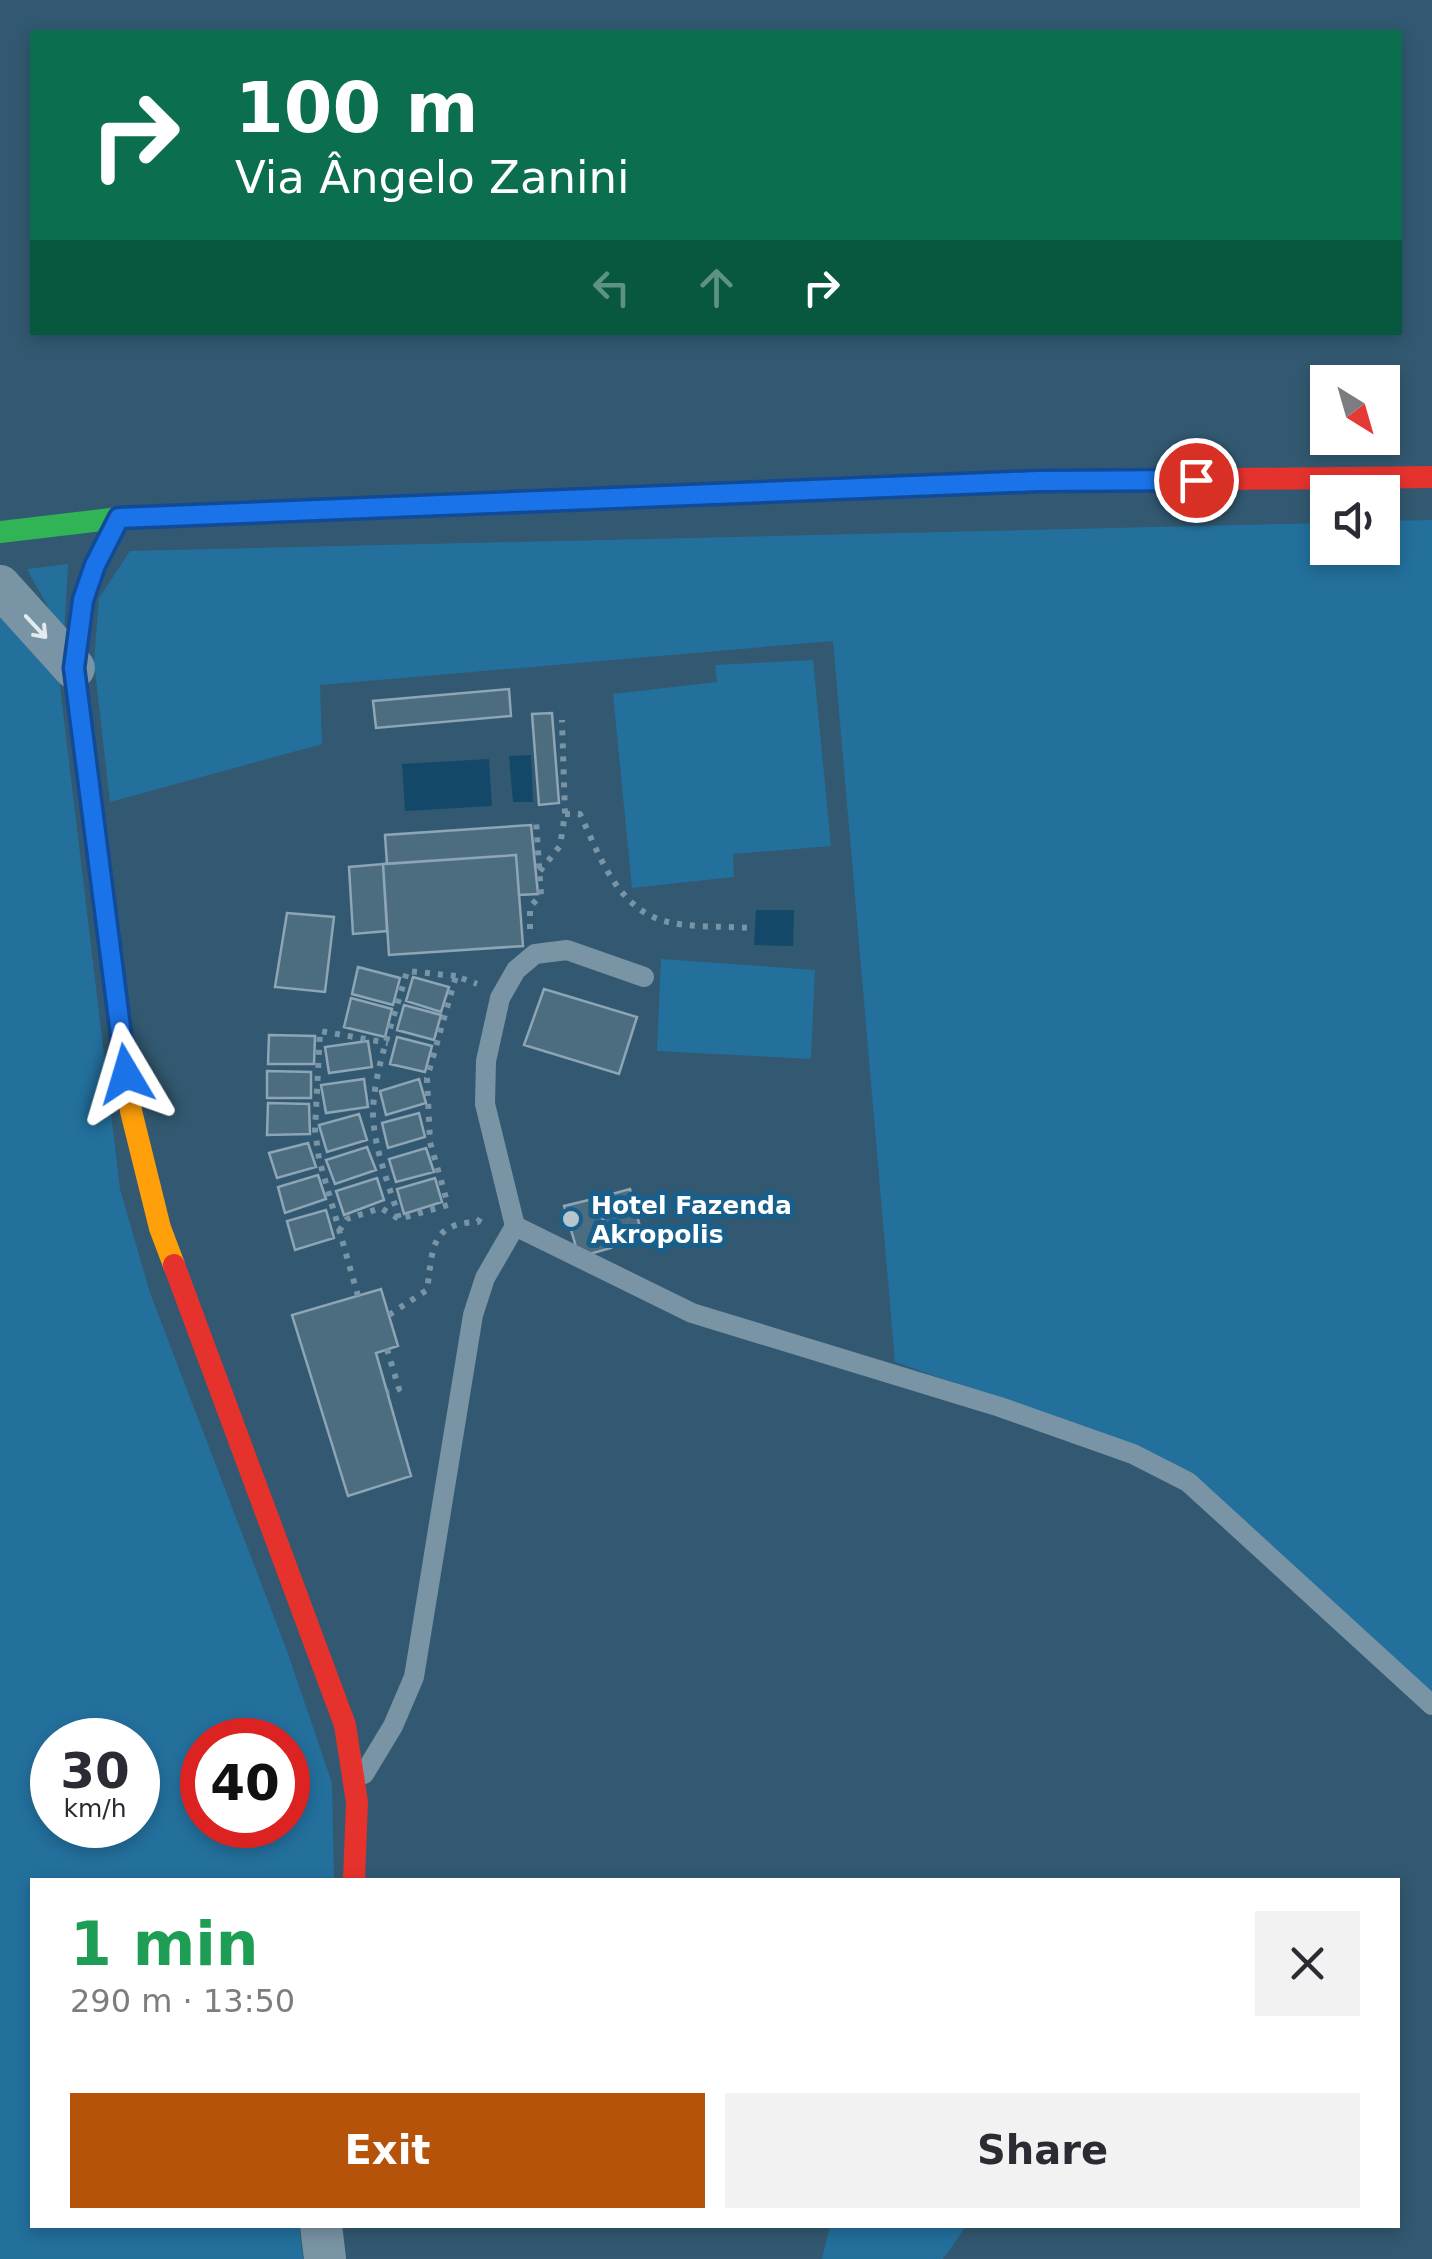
<!DOCTYPE html>
<html lang="en">
<head>
<meta charset="utf-8">
<style>
  body { margin:0; font-family:"DejaVu Sans",sans-serif; background:#f2f2f3; color:#2b2b33; height:100vh; display:flex; flex-direction:column; font-size:38px; white-space:nowrap }
  * { box-sizing:border-box; margin:0 }
  p { font-size:32px; color:#7c7c81 }
  .icon { flex:none; width:55px; height:55px; fill:none; stroke:currentColor; stroke-width:2; stroke-linecap:round; stroke-linejoin:round }
  .map { position:relative; flex:1; overflow:hidden }
  .panel { position:absolute; left:30px; top:1878px; width:1370px; height:350px; display:flex; flex-direction:column; background:#fff; border-radius:0px; box-shadow:0 5px 15px #0003 }
  .panel>* { flex:none }
  .hud { position:absolute; left:30px; top:30px; width:1372px; height:305px; border-radius:0px; box-shadow:0 5px 15px #0003; background:#0b6e4f; color:#fff; overflow:hidden }
  .needle { width:65px; rotate:143deg }
  .fabs { position:absolute; left:1310px; top:365px; display:grid; gap:20px }
  .fabs a { display:grid; place-items:center; width:90px; height:90px; border-radius:0px; background:#fff; box-shadow:0 5px 15px #0003; font-size:50px }
  .speed { position:absolute; left:30px; top:1718px; display:flex; gap:20px; font-size:50px; font-weight:700; text-align:center }
  .speed>* { display:grid; place-content:center; width:130px; height:130px; border-radius:50%; background:#fff; box-shadow:0 5px 15px #0003; line-height:1 }
  .speed small { font-size:25px; font-weight:400 }
  .speed .limit { border:15px solid #d22; background:#fff; color:#111 }
  .pin { position:absolute; display:grid; place-items:center; width:85px; height:85px; color:#fff; margin:-42px; border:5px solid #fff; border-radius:50%; box-shadow:0 2px 10px #0007 }
  .me { position:absolute; width:110px; margin:-55px; rotate:353deg; stroke-linejoin:round; filter:drop-shadow(0 0 8px #0008) }
  .turn { display:flex; align-items:center; gap:35px; height:210px; padding:0 40px; font-size:45px }
  .turn .icon { width:130px; height:130px; stroke-width:2.5 }
  .turn b { display:block; font-size:70px; line-height:85px }
  .lanes { display:flex; align-items:center; height:95px; padding:0 40px; background:#0003; justify-content:center; gap:50px; direction:ltr }
  .lanes .off { opacity:.35 }
  .round { display:grid; place-items:center; flex:none; width:105px; height:105px; border-radius:0px; background:#f2f2f3 }
  .summary { display:flex; align-items:center; justify-content:space-between; height:170px; padding:0 40px }
  h1 { font-size:60px; font-weight:600; line-height:75px; color:#1e9e55 }
  .button { display:flex; gap:20px; margin-top:auto; padding:20px 40px }
  .button a { flex:1; height:115px; border-radius:0px; background:#b45309; color:#fff; font-size:40px; font-weight:600; line-height:115px; text-align:center }
  .button a+a { background:#f2f2f3; color:#2b2b33 }
  .map>svg:first-child { display:block }
  .green { fill:#23709d; fill-rule:evenodd }
  .water { fill:#134869 }
  .building { fill:#4c6d80; stroke:#8da5b4; stroke-width:2.5 }
  .lines { fill:none; stroke-linecap:round; stroke-linejoin:round }
  .path { stroke:#7994a5; stroke-width:6; stroke-dasharray:5 8; stroke-linecap:butt }
  .lane { stroke:#7994a5; stroke-width:20 }
  .street { stroke:#7994a5; stroke-width:42 }
  .fast { stroke:#30b455; stroke-width:22 }
  .slow { stroke:#ff9f0a; stroke-width:22 }
  .jam { stroke:#e5322d; stroke-width:22 }
  .oneway { stroke:#e4eaed }
  .route-casing { stroke:#114b97; stroke-width:25 }
  .route { stroke:#1a73e8; stroke-width:18 }
  .poi-dot { fill:#b7c5cd; stroke:#185f8b; stroke-width:4 }
  .labels { text-anchor:middle; dominant-baseline:central; stroke-width:10; stroke-linejoin:round; paint-order:stroke }
  .poi-label { font-size:25px; font-weight:bold; fill:#fff; stroke:#185f8b; text-anchor:start }
</style>
</head>
<body>
<div class="map">
<svg width="1432" height="2259" viewBox="0 0 1432 2259">
  <rect width="100%" height="100%" fill="#325971"/>
  <path class="green" d="M1432,520V1696L1134,1446L895,1362L833,641L320,685L322,744L110,802L94,662L99,598L130,551L1327,523L1328,548H1382L1383,521Z
    M68,564L64,636L27,569Z
    M0,613L59,678L120,1189L150,1293L287,1651L332,1783L334,1880H32V2225H299L303,2259H0ZM52,1740H138V1825H52ZM202,1740H288V1825H202Z
    M813,660L831,846L733,854L734,877L632,888L613,694L717,682L715,665Z
    M661,959L815,970L811,1059L657,1051Z
    M830,2225H967L943,2259H822Z"/>
  <path class="water" d="M531,755L533,802H513L509,756Z
    M489,759L492,806L405,811L402,764Z
    M756,910H794L793,946L754,945Z"/>
  <path class="building" d="M509,689L511,716L376,728L373,701Z
    M552,713L559,803L539,805L532,714Z
    M531,825L538,894L519,895L516,855L387,864L385,835Z
    M516,855L523,946L389,955L383,864Z
    M383,864L387,931L353,934L349,867Z
    M287,913L334,917L325,992L275,987Z
    M358,967L400,978L393,1005L352,994Z
    M413,977L449,987L441,1012L406,1001Z
    M544,989L637,1017L619,1074L524,1045Z
    M351,998L392,1009L385,1037L344,1027Z
    M404,1005L441,1015L434,1040L397,1030Z
    M269,1035L315,1036L314,1064H268Z
    M397,1037L432,1046L425,1072L390,1064Z
    M368,1041L372,1067L329,1073L325,1047Z
    M267,1071L311,1072V1098H267Z
    M364,1079L368,1107L326,1113L321,1085Z
    M419,1079L426,1103L386,1115L380,1091Z
    M268,1103L309,1104L310,1134L267,1135Z
    M419,1113L425,1137L388,1148L382,1123Z
    M359,1114L367,1140L327,1152L319,1125Z
    M308,1143L316,1167L277,1178L269,1153Z
    M367,1147L376,1170L335,1184L326,1160Z
    M426,1148L434,1172L396,1182L389,1159Z
    M318,1175L326,1199L285,1213L278,1187Z
    M377,1178L384,1200L344,1215L336,1191Z
    M435,1178L442,1202L404,1214L397,1189Z
    M630,1189L640,1227L608,1236L597,1198Z
    M597,1198L611,1248L579,1257L564,1206Z
    M326,1210L334,1238L295,1250L287,1221Z
    M381,1289L398,1346L376,1353L411,1476L348,1496L292,1315Z"/>
  <g class="lines">
    <path class="path" d="M565,814H580C599,854 616,907 664,921C690,928 722,926 750,928
      M540,871L560,846L565,814L562,720
      M530,929V907L541,895L536,820
      M399,1218C389,1185 374,1149 373,1114C373,1070 396,1014 407,971L456,976
      M339,1231L347,1219L381,1208L399,1219L448,1205L430,1142L427,1078L456,976L477,984
      M358,1296L319,1159L315,1130L320,1031L388,1043
      M389,1315L427,1290C433,1250 429,1223 478,1222L482,1215
      M387,1349L399,1389L387,1392"/>
    <path class="lane" d="M644,977L567,950L535,954L516,970L500,998L486,1061L485,1104L515,1226L692,1313L1000,1407L1133,1454L1188,1482L1432,1705
      M364,1774L393,1726L414,1677L473,1315L485,1278L515,1226"/>
    <path class="street" d="M0,586L74,668
      M321,2225L325,2259"/>
    <path class="fast" d="M0,532L119,518L759,492"/>
    <path class="slow" d="M119,518L95,565L83,601L74,668L131,1111L160,1228L174,1265"/>
    <path class="jam" d="M759,492L1038,481L1432,477
      M174,1265L345,1725L357,1802L354,1880"/>
  </g>
  <defs><path id="oneway-shaft" d="M-6 0H5M1.5-3L5.5 0L1.5 3" fill="none" stroke-width="1.6" stroke-linecap="round" stroke-linejoin="round" transform="scale(2.5)"/></defs>
  <use class="oneway" href="#oneway-shaft" transform="translate(36 627) rotate(47)"/>
  <g class="lines">
    <defs>
      <path id="route" d="M126,1074L74,668L83,600L95,565L119,518L1038,481L1196,480"/>
    </defs>
    <use href="#route" class="route-casing"/>
    <use href="#route" class="route"/>
  </g>
  <circle class="poi-dot" cx="571" cy="1219" r="10"/>
  <g class="labels">
    <g class="poi-label">
      <text x="591" y="1205">Hotel Fazenda<tspan x="591" dy="29">Akropolis</tspan></text>
    </g>
  </g>
</svg>
<div class="fabs">
<a><svg class="needle" viewBox="-14 -14 28 28"><path d="M0-13l5 13h-10z" fill="#e53935"/><path d="M0 13l5-13h-10z" fill="#7c7c81"/></svg></a>
<a><svg class="icon" aria-label="sound" viewBox="0 0 24 24"><path d="M4 9h4l5-4v14l-5-4H4zM17 9q2 3 0 6"/></svg></a>
</div>
<div class="speed"><div>30<small>km/h</small></div><div class="limit">40</div></div>
<div class="pin" style="left:1196px;top:480px;background:#d93025"><svg class="icon" aria-label="arrive" viewBox="0 0 24 24"><path d="M6 21V4h12l-3 4 3 4H6"/></svg></div>
<svg class="me" style="left:126px;top:1074px" viewBox="-20 -20 40 40"><path d="M0-17L14 15 0 8-14 15z" fill="#1a73e8" stroke="#fff" stroke-width="4"/></svg>
<div class="hud">
<div class="turn"><svg class="icon" aria-label="right" viewBox="0 0 24 24"><path d="M7 20v-9h11M14 6l5 5-5 5"/></svg><div><b>100 m</b>Via Ângelo Zanini</div></div>
<div class="lanes"><svg class="icon off" aria-label="left" viewBox="0 0 24 24"><path d="M17 20v-9H6M10 6l-5 5 5 5"/></svg><svg class="icon off" aria-label="ahead" viewBox="0 0 24 24"><path d="M12 20V5M6 11l6-6 6 6"/></svg><svg class="icon" aria-label="right" viewBox="0 0 24 24"><path d="M7 20v-9h11M14 6l5 5-5 5"/></svg></div>
</div>
<section class="panel">
<div class="summary"><div><h1>1 min</h1><p>290 m · 13:50</p></div><a class="round"><svg class="icon" aria-label="close" viewBox="0 0 24 24"><path d="M6 6l12 12M18 6L6 18"/></svg></a></div>
<div class="button"><a>Exit</a><a>Share</a></div>
</section>
</div>
</body>
</html>
